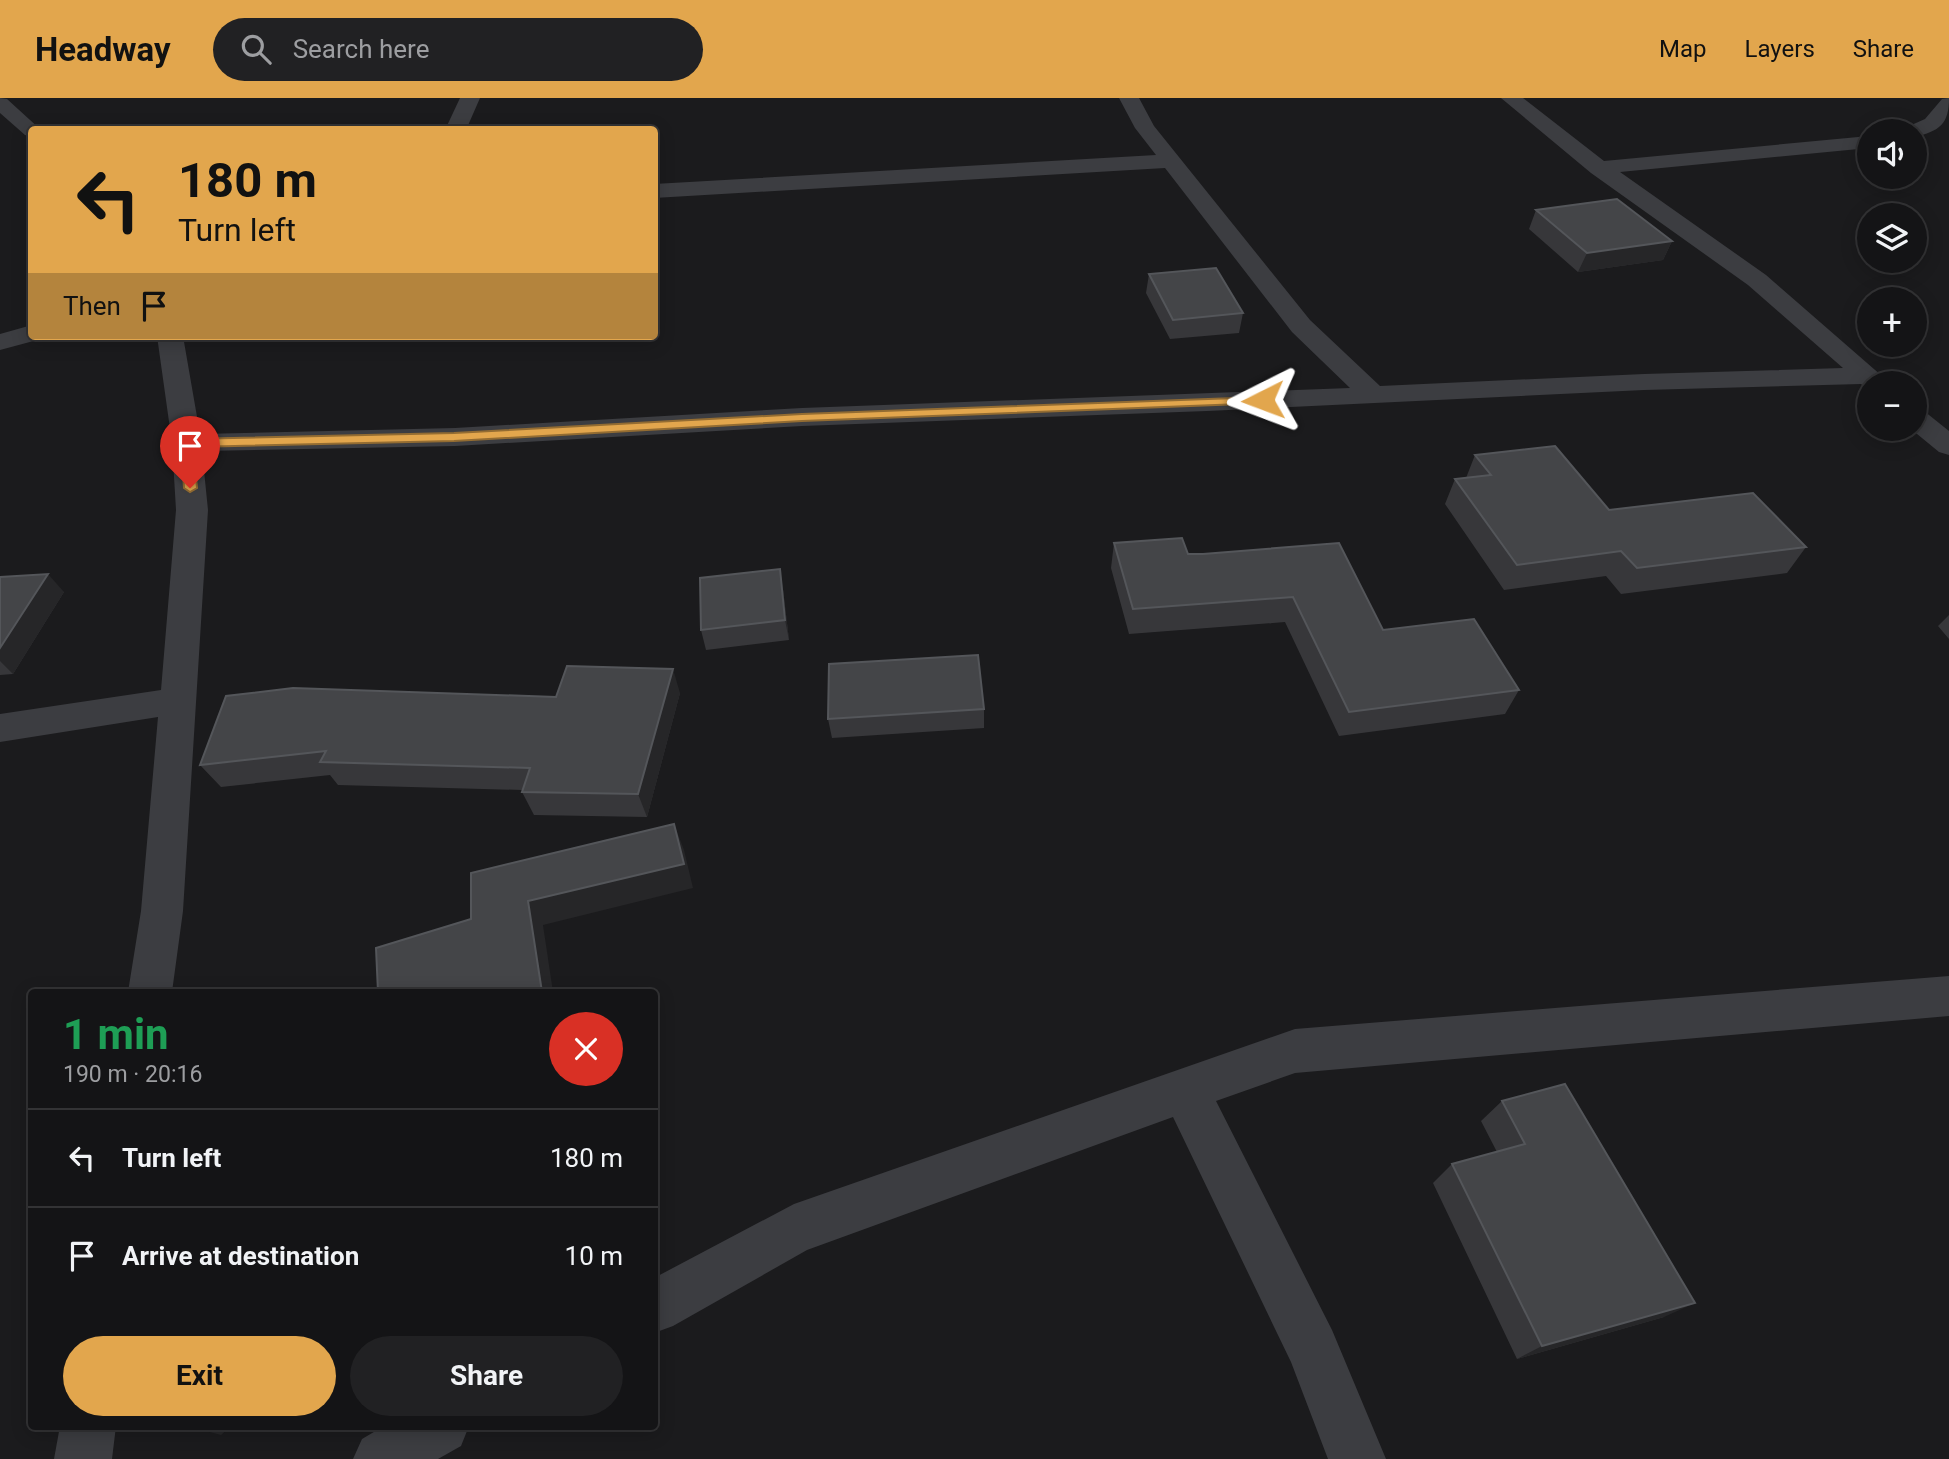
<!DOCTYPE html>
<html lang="en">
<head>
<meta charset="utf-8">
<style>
  body { margin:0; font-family:Roboto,sans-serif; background:#212123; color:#f1f3f6; height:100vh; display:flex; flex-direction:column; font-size:26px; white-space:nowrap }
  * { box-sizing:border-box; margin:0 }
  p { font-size:23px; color:#9d9ea1 }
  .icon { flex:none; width:38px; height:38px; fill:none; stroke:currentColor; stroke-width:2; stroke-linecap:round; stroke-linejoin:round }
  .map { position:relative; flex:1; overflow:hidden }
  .side { position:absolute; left:28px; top:891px; width:630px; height:441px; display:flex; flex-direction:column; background:#141416; border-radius:7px; box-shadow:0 4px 18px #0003,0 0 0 2px #333335 }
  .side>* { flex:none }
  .banner { position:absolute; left:28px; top:28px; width:630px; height:214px; border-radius:7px; box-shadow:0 4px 18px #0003,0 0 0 2px #333335; background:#e2a64d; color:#111; overflow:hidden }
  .fabs { position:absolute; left:1857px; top:21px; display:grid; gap:14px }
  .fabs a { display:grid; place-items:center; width:70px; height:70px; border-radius:50%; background:#141416; box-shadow:0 4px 18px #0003,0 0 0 2px #333335; font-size:35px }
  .pin { position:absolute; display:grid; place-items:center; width:60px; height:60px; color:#fff; margin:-72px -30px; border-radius:50% 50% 50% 0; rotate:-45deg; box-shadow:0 0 7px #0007 }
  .pin .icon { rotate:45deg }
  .me { position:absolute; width:77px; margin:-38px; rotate:267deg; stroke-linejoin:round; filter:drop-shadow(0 0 5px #0008) }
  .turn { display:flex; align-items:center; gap:24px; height:147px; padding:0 35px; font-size:32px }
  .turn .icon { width:91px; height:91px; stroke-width:2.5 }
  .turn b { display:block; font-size:49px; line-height:60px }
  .then { display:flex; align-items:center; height:66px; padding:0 35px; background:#0003; gap:14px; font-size:26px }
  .round { display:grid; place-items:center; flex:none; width:74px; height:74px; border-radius:37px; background:#212123 }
  .headline { display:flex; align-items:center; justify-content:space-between; height:119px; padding:0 35px }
  h1 { font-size:42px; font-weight:700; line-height:52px; color:#1e9e55 }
  .cta { display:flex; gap:14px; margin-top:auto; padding:14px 35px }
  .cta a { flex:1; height:80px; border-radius:42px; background:#e2a64d; color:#111; font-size:28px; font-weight:700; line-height:80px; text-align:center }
  .cta a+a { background:#212123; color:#f1f3f6 }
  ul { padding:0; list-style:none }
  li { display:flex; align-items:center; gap:21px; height:98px; padding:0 35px; border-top:2px solid #333335 }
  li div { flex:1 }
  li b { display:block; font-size:26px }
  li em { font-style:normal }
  header { display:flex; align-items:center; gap:42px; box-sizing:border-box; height:98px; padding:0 35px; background:#e2a64d; color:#111 }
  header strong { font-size:33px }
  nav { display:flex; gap:38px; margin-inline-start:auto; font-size:24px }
  .search { width:490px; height:63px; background:#212123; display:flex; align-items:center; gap:18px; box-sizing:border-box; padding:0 24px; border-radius:38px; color:#9d9ea1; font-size:26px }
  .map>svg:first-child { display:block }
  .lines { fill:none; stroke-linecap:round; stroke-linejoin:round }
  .minor { fill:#3c3d41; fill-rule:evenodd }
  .wall { fill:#37373a }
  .shaded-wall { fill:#262628 }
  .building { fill:#444548; stroke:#54565a; stroke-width:2 }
  .route { fill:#e2a64d; stroke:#936c32; stroke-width:2 }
</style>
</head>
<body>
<header>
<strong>Headway</strong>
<div class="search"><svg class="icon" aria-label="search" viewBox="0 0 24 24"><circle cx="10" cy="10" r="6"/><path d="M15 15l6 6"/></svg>Search here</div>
<nav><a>Map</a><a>Layers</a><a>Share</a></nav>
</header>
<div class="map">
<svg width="1949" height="1361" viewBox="0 0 1949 1361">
  <rect width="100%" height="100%" fill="#1b1b1d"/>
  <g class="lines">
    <path class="minor" d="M0,0L7,1L41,32H32V39L25,37L0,15Z
      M460,0H480L466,32H445Z
      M1119,0H1139L1154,28L1310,222L1380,288L1644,276L1843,270L1748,187L1591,75L1501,0H1523L1604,63L1869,38V50L1620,74L1766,177L1890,285H1869V292L1861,286L1644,292L1207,313L802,328L455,348L202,353L208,412L183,813L172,894H128L141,813L158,619L0,644V616L161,592L176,412L172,345L157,238H183L200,336L455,330L802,310L1350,290L1292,234L1165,70L654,100V86L1156,57L1135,30Z
      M1949,0C1949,26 1940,33 1914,39V33H1904L1907,29L1925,21L1942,1Z
      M32,227V238H43L41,241L0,252V236Z
      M1914,311L1924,313L1949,333V357L1939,354L1911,331H1914Z
      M1949,878V918L1295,975L1216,1003L1332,1232L1386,1361H1328L1291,1264L1173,1019L807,1152L673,1228L654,1235V1180L794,1106L1295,931Z
      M60,1328H116L112,1361H54Z
      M384,1328H469L461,1348L438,1361H353L362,1341Z"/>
  </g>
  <path class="wall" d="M1536,112L1672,143L1663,162L1578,174L1529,131Z
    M1149,176L1243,215L1239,235L1170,241L1146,195Z
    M1475,357L1609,412L1806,449L1787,475L1621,496L1606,478L1504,492L1445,406L1455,381L1466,380Z
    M1114,445L1188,456L1383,532L1519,592L1505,616L1339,638L1285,524L1129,536L1111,470Z
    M0,479L64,494L13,576L0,577Z
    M783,491L789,542L706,552L701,532Z
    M1949,517V541L1938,528Z
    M680,595L647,719L534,717L522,694V692L338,687L330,677L221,689L200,667L556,599Z
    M984,611V630L832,640L828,621Z
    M1502,1003L1664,1219L1517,1261L1433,1085L1452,1066L1497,1054L1481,1023Z"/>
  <path class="shaded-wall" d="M1672,143L1663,162L1578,174L1587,155Z
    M780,471L783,491L789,542L785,522Z
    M48,476L64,494L13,576L0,563V550Z
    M673,571L680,595L647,719L638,696Z
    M674,726L684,752L693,790L543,827L553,894H542L528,803Z
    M1695,1205L1664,1219L1517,1261L1542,1248Z
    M187,1328H231L221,1337Z"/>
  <path class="building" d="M1617,101L1672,143L1587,155L1536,112Z
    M1216,170L1243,215L1173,222L1149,176Z
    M1555,348L1609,412L1753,395L1806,449L1637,470L1621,453L1517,467L1455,381L1491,377L1475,357Z
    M1182,440L1188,456H1203L1339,445L1383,532L1474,521L1519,592L1349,614L1293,499L1133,511L1114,445Z
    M780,471L785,522L701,532L700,480Z
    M48,476L0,550V479Z
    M978,557L984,611L828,621L829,566Z
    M567,568L673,571L638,696L522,694L530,670L320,664L326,653L200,667L226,598L293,590L556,599Z
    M674,726L684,766L528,803L542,894H378L376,850L471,821V775Z
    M1565,986L1695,1205L1542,1248L1452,1066L1525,1046L1502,1003Z"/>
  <path class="route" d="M1263,299L1267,300V305L802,323L454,343L193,349L197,390L190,394L184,390L181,345L187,341L454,335L802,316Z"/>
</svg>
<div class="fabs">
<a><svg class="icon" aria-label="sound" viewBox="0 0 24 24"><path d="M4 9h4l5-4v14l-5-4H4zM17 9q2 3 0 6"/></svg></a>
<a><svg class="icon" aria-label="layers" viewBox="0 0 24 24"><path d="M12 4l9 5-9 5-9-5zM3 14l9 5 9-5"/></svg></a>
<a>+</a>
<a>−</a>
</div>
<div class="pin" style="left:190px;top:390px;background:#d93025"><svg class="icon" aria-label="arrive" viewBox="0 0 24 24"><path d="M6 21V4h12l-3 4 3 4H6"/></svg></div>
<svg class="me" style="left:1263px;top:302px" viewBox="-20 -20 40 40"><path d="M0-17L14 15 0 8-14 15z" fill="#e2a64d" stroke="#fff" stroke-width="4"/></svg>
<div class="banner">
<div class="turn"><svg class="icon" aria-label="left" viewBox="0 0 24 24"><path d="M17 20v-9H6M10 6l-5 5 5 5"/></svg><div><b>180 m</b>Turn left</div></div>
<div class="then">Then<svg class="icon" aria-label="arrive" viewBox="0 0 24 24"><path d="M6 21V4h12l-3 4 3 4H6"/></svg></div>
</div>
<section class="side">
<div class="headline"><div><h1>1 min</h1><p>190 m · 20:16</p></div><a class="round" style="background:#d93025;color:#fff"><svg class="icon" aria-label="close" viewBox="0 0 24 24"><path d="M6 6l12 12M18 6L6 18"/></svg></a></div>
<ul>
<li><svg class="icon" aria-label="left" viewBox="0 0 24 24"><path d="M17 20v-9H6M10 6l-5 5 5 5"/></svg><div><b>Turn left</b></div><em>180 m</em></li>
<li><svg class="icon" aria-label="arrive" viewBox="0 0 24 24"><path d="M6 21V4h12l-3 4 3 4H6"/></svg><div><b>Arrive at destination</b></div><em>10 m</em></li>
</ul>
<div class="cta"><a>Exit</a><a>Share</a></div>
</section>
</div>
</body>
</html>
